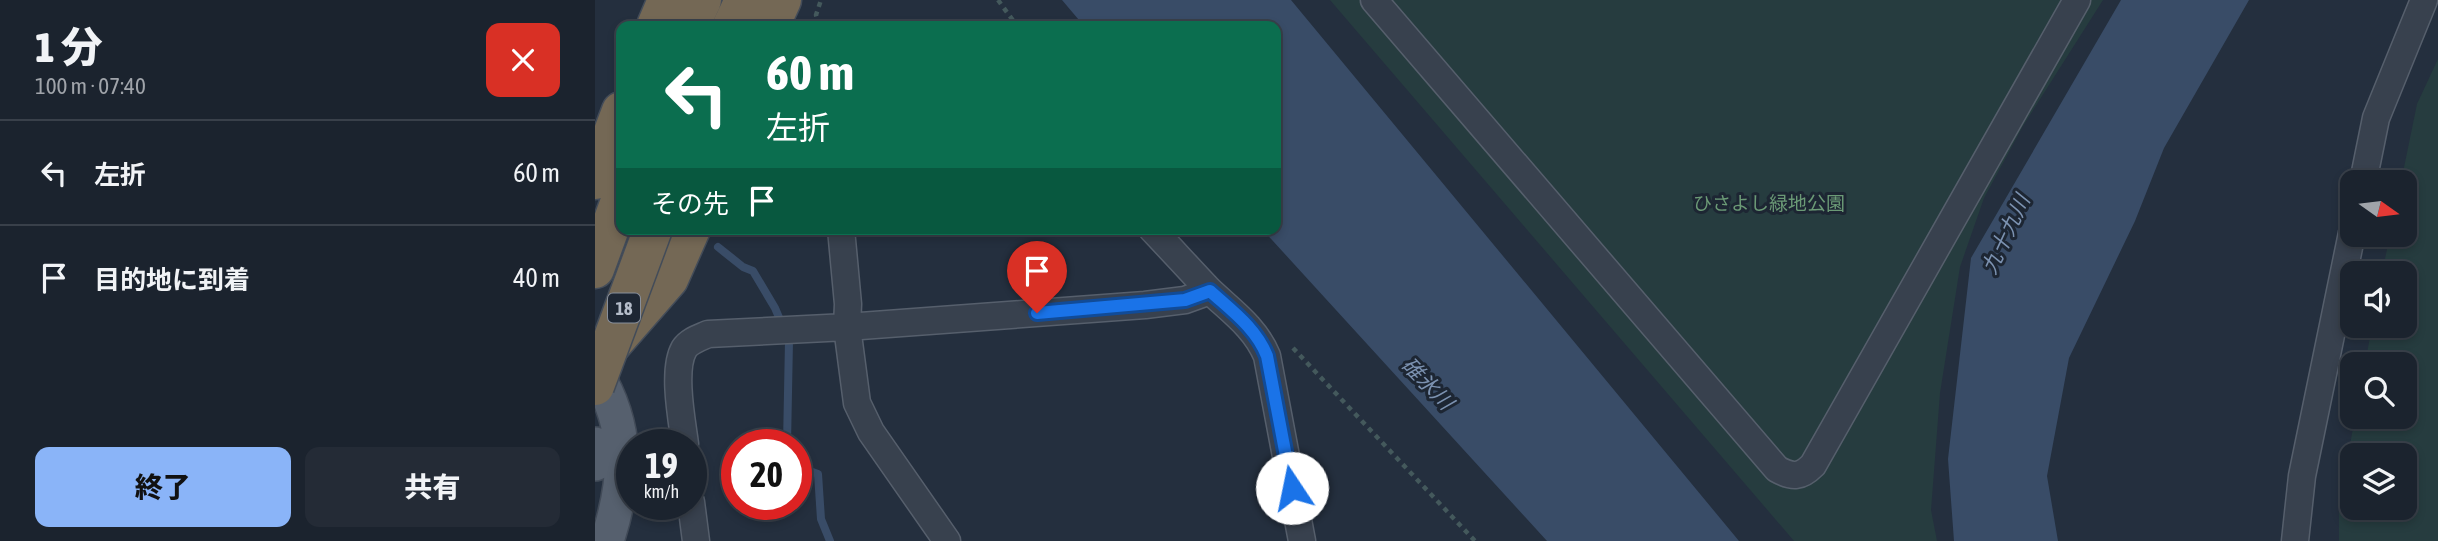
<!DOCTYPE html>
<html lang="ja">
<head>
<meta charset="utf-8">
<style>
  body { margin:0; font-family:"Asap Condensed","Noto Sans JP",sans-serif; background:#242b36; color:#f1f3f6; height:100vh; display:flex; flex-direction:column; font-size:26px; white-space:nowrap }
  * { box-sizing:border-box; margin:0 }
  p { font-size:23px; color:#a0a4aa }
  .icon { flex:none; width:38px; height:38px; fill:none; stroke:currentColor; stroke-width:2; stroke-linecap:round; stroke-linejoin:round }
  .map { position:relative; flex:1; overflow:hidden }
  .sheet { display:flex; flex-direction:column; background:#1b232e; width:595px }
  .sheet>* { flex:none }
  .top-card { position:absolute; left:21px; top:21px; width:665px; height:214px; border-radius:14px; box-shadow:0 4px 10px #0003,0 0 0 2px #39404a; background:#0b6e4f; color:#fff; overflow:hidden }
  .needle { width:46px; rotate:104deg }
  .buttons { position:absolute; left:1745px; top:170px; display:grid; gap:14px }
  .buttons a { display:grid; place-items:center; width:77px; height:77px; border-radius:14px; background:#1b232e; box-shadow:0 4px 10px #0003,0 0 0 2px #39404a; font-size:35px }
  .speed { position:absolute; left:21px; top:429px; display:flex; gap:14px; font-size:35px; font-weight:700; text-align:center }
  .speed>* { display:grid; place-content:center; width:91px; height:91px; border-radius:50%; background:#1b232e; box-shadow:0 4px 10px #0003,0 0 0 2px #39404a; line-height:1 }
  .speed small { font-size:18px; font-weight:400 }
  .speed .limit { border:10px solid #d22; background:#fff; color:#111 }
  .pin { position:absolute; display:grid; place-items:center; width:60px; height:60px; color:#fff; margin:-72px -30px; border-radius:50% 50% 50% 0; rotate:-45deg; box-shadow:0 0 7px #0007 }
  .pin .icon { rotate:45deg }
  .me { position:absolute; width:77px; margin:-38px; rotate:349deg; stroke-linejoin:round; filter:drop-shadow(0 0 5px #0008) }
  .turn { display:flex; align-items:center; gap:24px; height:147px; padding:0 35px; font-size:32px }
  .turn .icon { width:91px; height:91px; stroke-width:2.5 }
  .turn b { display:block; font-size:49px; line-height:60px }
  .then { display:flex; align-items:center; height:66px; padding:0 35px; background:#0003; gap:14px; font-size:26px }
  .round { display:grid; place-items:center; flex:none; width:74px; height:74px; border-radius:14px; background:#242b36 }
  .overview { display:flex; align-items:center; justify-content:space-between; height:119px; padding:0 35px }
  h1 { font-size:42px; font-weight:800; line-height:52px }
  .primary-button { display:flex; gap:14px; margin-top:auto; padding:14px 35px }
  .primary-button a { flex:1; height:80px; border-radius:14px; background:#8ab4f8; color:#111; font-size:28px; font-weight:800; line-height:80px; text-align:center }
  .primary-button a+a { background:#242b36; color:#f1f3f6 }
  ul { padding:0; list-style:none }
  li { display:flex; align-items:center; gap:21px; height:105px; padding:0 35px; border-top:2px solid #39404a }
  li div { flex:1 }
  li b { display:block; font-size:26px }
  li em { font-style:normal }
  main { display:flex; flex:1; min-height:0 }
  .map>svg:first-child { display:block }
  .green { fill:#263c3f; fill-rule:evenodd }
  .water { fill:#394c67 }
  .lines { fill:none; stroke-linecap:round; stroke-linejoin:round }
  .stream { stroke:#394c67; stroke-width:8 }
  .minor-casing { stroke:#565f6c; stroke-width:29 }
  .major-casing { stroke:#414a57; stroke-width:36 }
  .highway-casing { stroke:#434c59; stroke-width:41 }
  .path { stroke:#44595c; stroke-width:4.5; stroke-dasharray:5 5; stroke-linecap:butt }
  .minor { stroke:#38414e; stroke-width:26 }
  .major { stroke:#56606e; stroke-width:33 }
  .highway { stroke:#746855; stroke-width:38 }
  .highway-bridge-casing { stroke:#434c59; stroke-width:41; stroke-linecap:butt }
  .highway-bridge { stroke:#746855; stroke-width:38 }
  .route-casing { stroke:#114b97; stroke-width:18 }
  .route { stroke:#1a73e8; stroke-width:12 }
  .labels { text-anchor:middle; dominant-baseline:central; stroke-width:6; stroke-linejoin:round; paint-order:stroke }
  .shield { fill:#1d2633; stroke:#878f9c; stroke-width:2 }
  .shield-label { font-size:18px; font-weight:bold; fill:#b4bcc9 }
  .park-label { font-size:19px; fill:#6b9a76; stroke:#1d2633 }
  .water-label { font-size:21px; font-style:italic; fill:#7c92b1; stroke:#1d2633 }
</style>
</head>
<body>
<main>
<section class="sheet">
<div class="overview"><div><h1>1 分</h1><p>100 m · 07:40</p></div><a class="round" style="background:#d93025;color:#fff"><svg class="icon" aria-label="close" viewBox="0 0 24 24"><path d="M6 6l12 12M18 6L6 18"/></svg></a></div>
<ul>
<li><svg class="icon" aria-label="left" viewBox="0 0 24 24"><path d="M17 20v-9H6M10 6l-5 5 5 5"/></svg><div><b>左折</b></div><em>60 m</em></li>
<li><svg class="icon" aria-label="arrive" viewBox="0 0 24 24"><path d="M6 21V4h12l-3 4 3 4H6"/></svg><div><b>目的地に到着</b></div><em>40 m</em></li>
</ul>
<div class="primary-button"><a>終了</a><a>共有</a></div>
</section>
<div class="map">
<svg width="1843" height="541" viewBox="0 0 1843 541">
  <rect width="100%" height="100%" fill="#242f3e"/>
  <path class="green" d="M735,0H1508L1428,126L1389,198L1365,267L1345,393L1336,510L1342,541H1199Z
    M1843,59V541H1744V506L1760,417L1810,416V364H1770L1777,326H1810V273H1787L1795,235L1810,234V182H1806L1822,104ZM1757,455H1810V508H1757Z"/>
  <path class="water" d="M467,0H696L1144,541H952L667,229H681V26H489Z
    M1526,0H1654L1569,148L1540,221L1474,358L1452,476L1463,541H1359L1353,459L1376,258Z"/>
  <g class="lines">
    <path class="stream" d="M123,247L148,267L158,271L180,308L194,341L192,444
      M201,466L223,474L226,519L235,541"/>
    <defs>
      <path id="minor" d="M779,0L1182,469C1198,478 1206,477 1218,465L1482,0
        M1768,182L1781,118L1829,0
        M246,229L253,304L252,327L262,403L276,432L352,541
        M557,229C576,249 595,270 614,290C636,311 660,327 672,356L707,541
        M90,444C87,421 77,370 89,349C94,341 104,338 113,334L252,327L550,305L590,300L615,291
        M96,502L101,541
        M1700,541L1707,476L1757,233"/>
      <path id="major" d="M0,371C35,428 32,479 12,541
        M0,444V464"/>
      <path id="highway" d="M61,26L72,0
        M95,26L107,0
        M137,26L149,0
        M175,26L187,0
        M0,180L26,111
        M0,269L26,198
        M12,350L74,279L96,229"/>
    </defs>
    <use href="#minor" class="minor-casing"/>
    <use href="#major" class="major-casing"/>
    <use href="#highway" class="highway-casing"/>
    <path class="path" d="M403,0L422,26
      M224,26L221,15L226,0
      M698,348L880,541"/>
    <use href="#minor" class="minor"/>
    <use href="#major" class="major"/>
    <use href="#highway" class="highway"/>
    <defs>
      <path id="highway-bridge" d="M0,386L58,229"/>
    </defs>
    <use href="#highway-bridge" class="highway-bridge-casing"/>
    <use href="#highway-bridge" class="highway-bridge"/>
  </g>
  <g class="lines">
    <defs>
      <path id="route" d="M442,313L590,300L615,291C637,311 661,328 672,356L697,488"/>
    </defs>
    <use href="#route" class="route-casing"/>
    <use href="#route" class="route"/>
  </g>
  <g class="labels">
    <rect class="shield" x="13" y="293.5" width="32" height="29" rx="5"/>
    <g class="shield-label">
      <text x="29" y="308">18</text>
    </g>
    <g class="park-label">
      <text x="1174" y="203">ひさよし緑地公園</text>
    </g>
    <g class="water-label">
      <text transform="translate(1410 234) rotate(-65)">九十九川</text>
      <text transform="translate(833 383) rotate(46)">碓氷川</text>
    </g>
  </g>
</svg>
<div class="buttons">
<a><svg class="needle" viewBox="-14 -14 28 28"><path d="M0-13l5 13h-10z" fill="#e53935"/><path d="M0 13l5-13h-10z" fill="#a0a4aa"/></svg></a>
<a><svg class="icon" aria-label="sound" viewBox="0 0 24 24"><path d="M4 9h4l5-4v14l-5-4H4zM17 9q2 3 0 6"/></svg></a>
<a><svg class="icon" aria-label="search" viewBox="0 0 24 24"><circle cx="10" cy="10" r="6"/><path d="M15 15l6 6"/></svg></a>
<a><svg class="icon" aria-label="layers" viewBox="0 0 24 24"><path d="M12 4l9 5-9 5-9-5zM3 14l9 5 9-5"/></svg></a>
</div>
<div class="speed"><div>19<small>km/h</small></div><div class="limit">20</div></div>
<div class="pin" style="left:442px;top:313px;background:#d93025"><svg class="icon" aria-label="arrive" viewBox="0 0 24 24"><path d="M6 21V4h12l-3 4 3 4H6"/></svg></div>
<svg class="me" style="left:697px;top:488px" viewBox="-20 -20 40 40"><circle r="19" fill="#fff"/><path d="M0-13L10 11 0 6-10 11z" fill="#1a73e8"/></svg>
<div class="top-card">
<div class="turn"><svg class="icon" aria-label="left" viewBox="0 0 24 24"><path d="M17 20v-9H6M10 6l-5 5 5 5"/></svg><div><b>60 m</b>左折</div></div>
<div class="then">その先<svg class="icon" aria-label="arrive" viewBox="0 0 24 24"><path d="M6 21V4h12l-3 4 3 4H6"/></svg></div>
</div>
</div>
</main>
</body>
</html>
